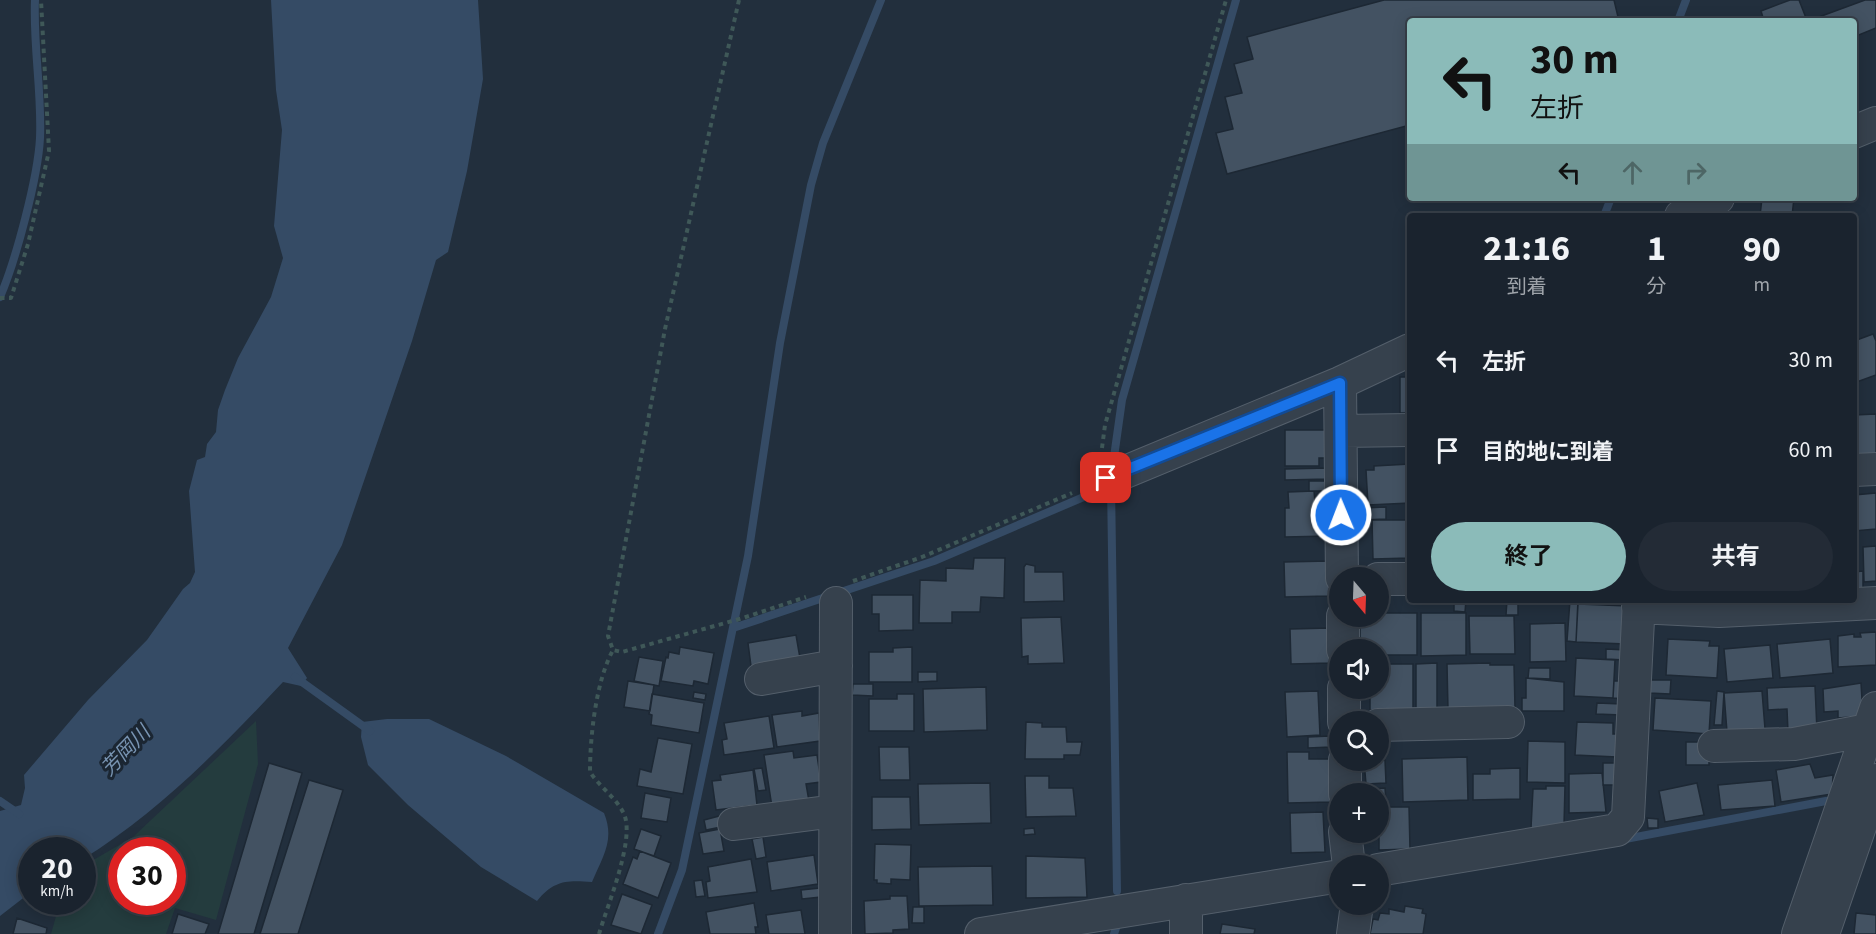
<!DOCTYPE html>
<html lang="ja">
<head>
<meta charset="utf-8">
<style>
  body { margin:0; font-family:"Source Sans 3","Noto Sans JP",sans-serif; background:#232b36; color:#f1f3f6; height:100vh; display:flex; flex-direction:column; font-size:22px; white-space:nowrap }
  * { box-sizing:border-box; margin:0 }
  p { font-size:20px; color:#9fa4aa }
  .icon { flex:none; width:33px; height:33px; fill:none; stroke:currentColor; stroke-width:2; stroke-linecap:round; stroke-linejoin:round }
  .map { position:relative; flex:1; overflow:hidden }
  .details { position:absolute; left:1407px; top:213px; width:450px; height:390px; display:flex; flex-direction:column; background:#1a232e; border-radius:6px; box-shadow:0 3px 15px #0003,0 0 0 2px #38404a }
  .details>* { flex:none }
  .guide { position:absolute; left:1407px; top:18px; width:450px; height:183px; border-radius:6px; box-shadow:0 3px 15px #0003,0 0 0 2px #38404a; background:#8bbbb9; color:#111; overflow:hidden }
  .needle { width:39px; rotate:161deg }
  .controls { position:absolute; left:1329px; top:567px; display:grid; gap:12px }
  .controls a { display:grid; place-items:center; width:60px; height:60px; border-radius:50%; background:#1a232e; box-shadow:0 3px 15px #0003,0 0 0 2px #38404a; font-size:30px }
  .speed { position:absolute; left:18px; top:837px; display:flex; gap:12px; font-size:30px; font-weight:700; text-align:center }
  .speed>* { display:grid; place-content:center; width:78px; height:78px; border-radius:50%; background:#1a232e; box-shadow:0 3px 15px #0003,0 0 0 2px #38404a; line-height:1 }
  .speed small { font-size:15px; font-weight:400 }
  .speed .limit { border:9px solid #d22; background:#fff; color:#111 }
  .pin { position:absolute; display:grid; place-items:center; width:51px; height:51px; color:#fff; margin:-26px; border-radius:12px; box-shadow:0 3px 9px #0006 }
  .me { position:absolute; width:66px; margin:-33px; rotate:359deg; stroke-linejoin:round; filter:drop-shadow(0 0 4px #0008) }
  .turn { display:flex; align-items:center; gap:21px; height:126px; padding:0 24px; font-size:27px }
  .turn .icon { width:78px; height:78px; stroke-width:2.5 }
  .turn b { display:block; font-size:42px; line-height:51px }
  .lanes { display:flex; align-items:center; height:57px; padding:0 24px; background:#0003; justify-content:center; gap:30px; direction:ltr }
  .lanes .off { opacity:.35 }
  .eta { display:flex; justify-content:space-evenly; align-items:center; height:102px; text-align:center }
  .eta b { font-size:36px; font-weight:700; line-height:42px }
  .button { display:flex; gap:12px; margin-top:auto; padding:12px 24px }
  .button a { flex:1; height:69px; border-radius:36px; background:#8bbbb9; color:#111; font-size:24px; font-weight:700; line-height:69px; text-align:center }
  .button a+a { background:#232b36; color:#f1f3f6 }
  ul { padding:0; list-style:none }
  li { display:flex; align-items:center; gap:18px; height:90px; padding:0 24px }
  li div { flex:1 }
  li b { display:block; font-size:22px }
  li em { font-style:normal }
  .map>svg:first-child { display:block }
  .green { fill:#243c3e; fill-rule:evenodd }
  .water { fill:#354b65 }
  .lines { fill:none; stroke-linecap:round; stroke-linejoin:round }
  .stream { stroke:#354b65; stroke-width:8 }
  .building { fill:#435262; stroke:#1d2834; stroke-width:1.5 }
  .minor-casing { stroke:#545f6b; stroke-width:34 }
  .path { stroke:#3f5858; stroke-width:4; stroke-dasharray:4.5 4.5; stroke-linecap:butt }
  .minor { stroke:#36414d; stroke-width:32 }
  .route-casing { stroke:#114b97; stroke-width:15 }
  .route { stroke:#1a73e8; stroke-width:10 }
  .labels { text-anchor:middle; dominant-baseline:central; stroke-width:6; stroke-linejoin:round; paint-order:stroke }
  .water-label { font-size:20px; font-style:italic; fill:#7894b2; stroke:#1b2632 }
</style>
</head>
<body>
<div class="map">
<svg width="1876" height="934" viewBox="0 0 1876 934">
  <rect width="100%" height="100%" fill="#222f3d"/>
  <path class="green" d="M256,721L258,764L216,920L175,908L166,934H51L60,902H82L83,866L133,837ZM172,850V902H122V850Z"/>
  <path class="water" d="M271,0H478L483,79L467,171L448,252L436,260L412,341L342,545L288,648L307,678L301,686L283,682C222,747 159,812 83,859L82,850H32L31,892L0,916V811L21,805L25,788L24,775L88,700L147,640L183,589L190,583L195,572L189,491L197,460L205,457L207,444L216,432L218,410L225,390L238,358L271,297L283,258L274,226L282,130L276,90Z
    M387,719H429L506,756L604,813C615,840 603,856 592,882C567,880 554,880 537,901L481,867L408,805L368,765L361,737L362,722Z"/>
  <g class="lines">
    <path class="stream" d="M1678,21L1686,0
      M1604,216L1611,198
      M0,297C16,260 38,177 40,138C42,92 33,46 35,0
      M1112,471L1122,400L1236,0
      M1111,484L1117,891
      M733,628L934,561L1100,490
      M295,677L370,731
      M0,801L19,814
      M1620,840L1826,801L1837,802
      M658,934L682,870L748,556L780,343L811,185L823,143L881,0
      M1114,934L1119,919"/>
  </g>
  <path class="building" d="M1384,0H1614L1619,21H1410V125L1227,174L1216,133L1233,129L1225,97L1242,93L1234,64L1253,59L1247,37Z
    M1790,0H1799L1806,18L1796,21H1764L1761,11Z
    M1865,0H1876V28L1854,37V21H1808Z
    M1762,198H1794L1792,216H1760Z
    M1873,334L1876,341V375L1854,383V341Z
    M1400,377H1410V413H1400Z
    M1876,414V455L1854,456V415Z
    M1285,430H1328V458H1319V466H1285Z
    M1410,464V503L1368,505L1366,470H1374V466Z
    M1328,468V479L1285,480V469Z
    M1309,481H1327L1326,491H1309Z
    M1314,491L1315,502L1329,501V536L1285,537V508H1289L1288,492Z
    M1876,493V529L1854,531V495Z
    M1386,507V519L1362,520V508Z
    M1372,520H1410V558L1373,559Z
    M1876,546V581L1864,582L1863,547Z
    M974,558H1005L1004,598L981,597L980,612H952V623H919L920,580L946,581V568L973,569Z
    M1329,561V596L1285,597L1284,562Z
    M1026,564L1035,566V572H1063L1064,601L1024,602V567Z
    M1863,571V593H1854V572Z
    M872,595H913V630L879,631V614H872Z
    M1454,600H1466L1465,612L1454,611Z
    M1507,600H1518V615H1506Z
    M1570,600H1578L1576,642L1567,641Z
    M1578,604L1628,606L1626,644L1576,642Z
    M1378,613H1417V655H1378V650H1360V616H1378Z
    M1421,613H1466V655L1421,656Z
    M1469,616H1514L1515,654H1470Z
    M1061,617L1064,663L1028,664V656L1022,657L1021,618Z
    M1565,623L1566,661L1530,662V624Z
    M1330,628L1331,663L1291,664L1290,629Z
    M1876,632V665L1838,667V636L1854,634V637H1861L1860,633Z
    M796,635L800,658L751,666L748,643Z
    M1668,639L1710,641L1709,646H1719L1717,678L1666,675Z
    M1830,639L1833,673L1780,678L1777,644Z
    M1770,645L1773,678L1727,682L1724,649Z
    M680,647L714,653L708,684L694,681L693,686L661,681L666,657L668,658L669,652L679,654Z
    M912,647V682H869V652H893V648Z
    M1606,649L1626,650L1625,660L1606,659Z
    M639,657L663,661L659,686L634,681Z
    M1576,658L1615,660L1613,698L1574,696Z
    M1437,663V711H1416V664Z
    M1490,663V665H1514L1515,708L1448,710L1447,664Z
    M1378,664H1413V710H1370V688H1378Z
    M1529,668H1550V679L1528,678Z
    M918,672H937V681L918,682Z
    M1526,678L1564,682V711H1522V698H1526Z
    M1649,680H1671L1670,694L1649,693Z
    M628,681L654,685L650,711L624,707Z
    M1614,681H1625L1624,699L1613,698Z
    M1861,683L1863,716L1838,718V711L1824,712L1823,689Z
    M853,684H873V696L852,695Z
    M1815,686L1817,731L1788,732L1787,709L1768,710L1767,688Z
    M986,687L987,730L924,732L923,689Z
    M1318,691L1320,735L1287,737L1285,692Z
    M1717,691L1724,692L1722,725H1714Z
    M1762,691L1765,729L1727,732L1724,693Z
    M694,692L706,694L705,700L693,698Z
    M652,694L704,703L699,733L651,725L652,715L649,714Z
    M897,694H914V731H869V699H897Z
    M1655,698L1711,701L1709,734L1653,730Z
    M1597,703L1622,704V715L1596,714Z
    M802,711V716L819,713L820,741L777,747L772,715Z
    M769,716L774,748L724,755L722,740L727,739L724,723Z
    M1026,722L1042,723V727H1066L1067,742H1082L1080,755H1064V759H1025Z
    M1577,722L1613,723V734H1618L1617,757L1575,755Z
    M1330,736L1331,747L1308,748V737Z
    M658,738L692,744L683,794L637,786L640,769L651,772Z
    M1528,741L1565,742V783L1527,782Z
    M1686,742H1709V765H1686Z
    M879,747H909L910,780H880Z
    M793,751L794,758L817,755L821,782L806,784L809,801L772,807L764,755Z
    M1287,752H1309V759H1331V802L1288,803Z
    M1467,757L1468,800L1403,802L1402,759Z
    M1385,760L1386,783L1366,784L1364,761Z
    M269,763L302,773L254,934H218Z
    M1603,763H1619V785H1603Z
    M1810,764L1815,778L1833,775L1832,794L1781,802L1776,770Z
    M762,768L766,790L758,791L754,769Z
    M1520,768V799L1473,800V774H1490V769Z
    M753,770L757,805L716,810L712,781L721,780L720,775Z
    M1602,773L1606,812L1569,813V774Z
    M1025,776H1049V788H1073L1076,816L1026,817Z
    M309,780L343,790L298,934H260Z
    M1772,780L1775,806L1721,810L1718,785Z
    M990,783L991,823L919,825L918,784Z
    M1697,783L1704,815L1665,822L1659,791Z
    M1546,786H1565L1564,825L1559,828H1531L1533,789H1546Z
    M1385,788L1386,801L1378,802V794H1371V789Z
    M645,793L671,798L667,822L641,818Z
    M872,797H910L911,829L872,830Z
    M1379,807H1409L1410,849L1379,850Z
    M1323,812L1325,852L1291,853L1290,813Z
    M723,815L726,826L706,830L704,820Z
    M1647,818L1658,819V828H1648Z
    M1034,828L1035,834L1024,835V829Z
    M641,829L661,836L654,856L634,849Z
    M720,829L724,851L703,854L699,833Z
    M763,837L766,857L756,859L752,839Z
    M875,844L911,845L910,880L891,879V884L877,883V880H874Z
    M640,851L671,863L658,898L623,884L633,857L637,859Z
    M814,855L818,884L771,891L767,862Z
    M1026,856L1085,858L1087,897L1026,898Z
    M751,859L757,892L708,898L706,882L710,881L708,867Z
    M992,866L993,905L919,906L918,867Z
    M702,880L705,896L696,897L694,881Z
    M820,888L821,897L802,899L801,890Z
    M622,894L652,905L641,934L611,925Z
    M890,896H907L909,929L893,930V933L865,934L864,901L890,899Z
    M754,903L758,927H755L756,934H710L706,912Z
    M1405,906L1423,909L1422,913L1426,914L1423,934H1370L1373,919L1378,920L1380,913L1389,914V909L1404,912Z
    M913,907H924V923H912Z
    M801,910L805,934H769L766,915Z
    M1856,913L1876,915V934H1854Z
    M178,914L209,924L205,934H172Z
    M17,918L47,928L46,934H13Z
    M1222,924L1255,929L1254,934H1220Z"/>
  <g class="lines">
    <defs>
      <path id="minor" d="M1854,132L1876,123
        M1681,216L1718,198
        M1340,383L1342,578
        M1341,431L1410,430
        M1854,470L1876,469
        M1098,480L1118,475L1340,383L1410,350
        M1378,579H1410
        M1638,607L1719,611L1876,603
        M1343,616V650
        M761,679L836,666
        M1344,688V722
        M1378,725L1508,722
        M1714,746L1794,744L1868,730L1876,732
        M1345,760V794
        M734,824L835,811
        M1345,832L1349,866
        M1378,870L1617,830L1628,817L1639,600
        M1186,900V934
        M835,934L836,603
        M981,934L1340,876
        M1353,934L1357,904
        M1798,934L1876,708
        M1823,934L1876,780"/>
    </defs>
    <use href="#minor" class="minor-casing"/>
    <path class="path" d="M739,0L665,329L608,636L613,650L622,652L743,618L806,597
      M0,298H11L28,244L49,151L41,0
      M1102,448L1105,425L1226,0
      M853,581L922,557L1072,493
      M599,934C607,906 637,836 623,812C615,797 599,786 590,772C590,736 596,681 613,650"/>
    <use href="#minor" class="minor"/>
  </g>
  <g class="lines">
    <defs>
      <path id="route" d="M1106,478L1340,383L1341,515"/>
    </defs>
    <use href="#route" class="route-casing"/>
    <use href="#route" class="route"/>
  </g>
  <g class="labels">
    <g class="water-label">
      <text transform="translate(126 751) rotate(-46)">芳岡川</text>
    </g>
  </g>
</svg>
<div class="controls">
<a><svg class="needle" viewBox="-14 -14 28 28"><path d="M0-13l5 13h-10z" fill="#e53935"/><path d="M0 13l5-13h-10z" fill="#9fa4aa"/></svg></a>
<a><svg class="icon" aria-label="sound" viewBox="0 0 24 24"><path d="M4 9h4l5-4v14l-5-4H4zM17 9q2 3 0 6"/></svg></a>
<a><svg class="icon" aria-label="search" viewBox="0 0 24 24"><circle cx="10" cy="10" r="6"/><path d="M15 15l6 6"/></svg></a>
<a>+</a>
<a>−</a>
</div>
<div class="speed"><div>20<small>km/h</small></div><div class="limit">30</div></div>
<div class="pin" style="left:1106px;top:478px;background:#d93025"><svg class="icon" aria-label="arrive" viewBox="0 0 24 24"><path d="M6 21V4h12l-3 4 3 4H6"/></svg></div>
<svg class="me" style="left:1341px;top:515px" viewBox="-20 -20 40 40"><circle r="17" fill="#1a73e8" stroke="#fff" stroke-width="3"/><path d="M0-11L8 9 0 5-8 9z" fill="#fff"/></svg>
<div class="guide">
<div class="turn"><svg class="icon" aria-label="left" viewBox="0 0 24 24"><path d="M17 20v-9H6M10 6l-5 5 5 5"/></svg><div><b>30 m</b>左折</div></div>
<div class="lanes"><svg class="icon" aria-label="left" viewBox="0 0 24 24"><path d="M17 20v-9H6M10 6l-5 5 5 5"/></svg><svg class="icon off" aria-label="ahead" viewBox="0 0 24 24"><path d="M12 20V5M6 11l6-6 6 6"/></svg><svg class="icon off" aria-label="right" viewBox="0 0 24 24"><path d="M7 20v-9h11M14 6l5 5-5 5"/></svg></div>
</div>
<section class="details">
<div class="eta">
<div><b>21:16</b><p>到着</p></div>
<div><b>1</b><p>分</p></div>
<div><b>90</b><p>m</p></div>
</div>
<ul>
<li><svg class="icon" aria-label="left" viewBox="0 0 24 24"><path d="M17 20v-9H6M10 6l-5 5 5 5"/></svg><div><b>左折</b></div><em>30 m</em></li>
<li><svg class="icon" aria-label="arrive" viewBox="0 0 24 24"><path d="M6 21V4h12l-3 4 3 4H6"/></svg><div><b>目的地に到着</b></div><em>60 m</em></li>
</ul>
<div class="button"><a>終了</a><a>共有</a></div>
</section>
</div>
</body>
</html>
